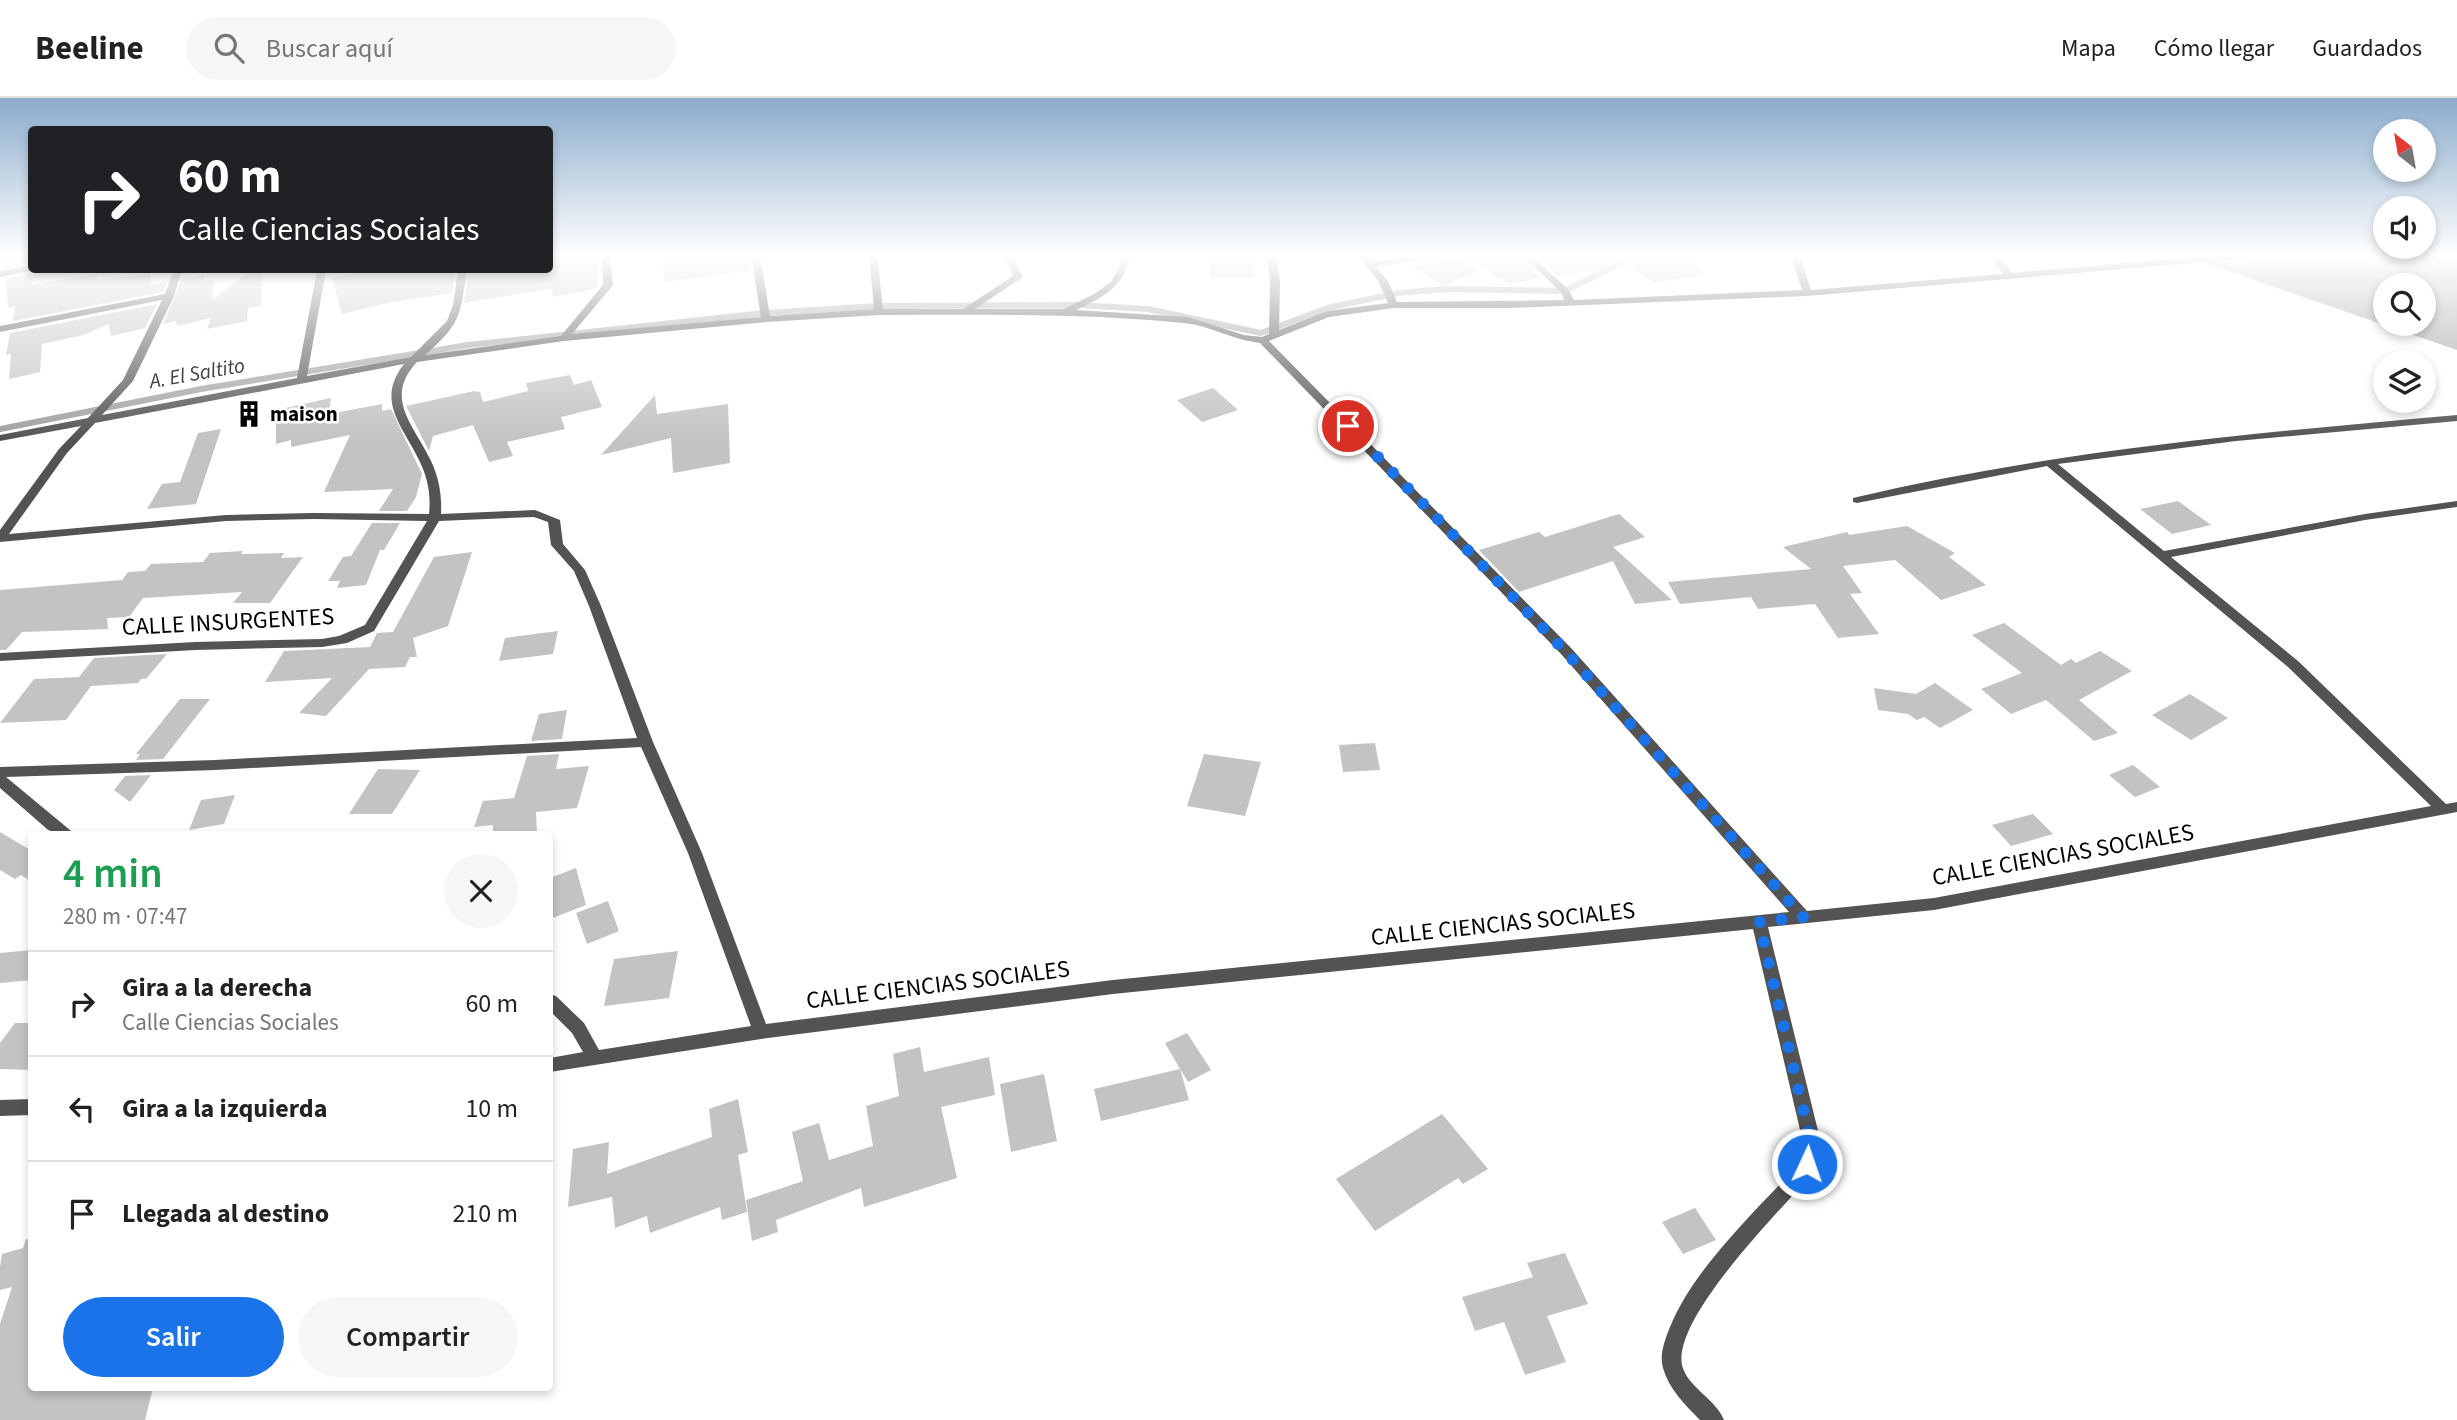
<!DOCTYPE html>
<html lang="es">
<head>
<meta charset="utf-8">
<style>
  body { margin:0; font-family:"Source Sans 3",sans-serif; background:#f6f6f6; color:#222; height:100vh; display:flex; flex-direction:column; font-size:26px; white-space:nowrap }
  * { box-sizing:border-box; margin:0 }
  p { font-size:23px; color:#767676 }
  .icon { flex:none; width:38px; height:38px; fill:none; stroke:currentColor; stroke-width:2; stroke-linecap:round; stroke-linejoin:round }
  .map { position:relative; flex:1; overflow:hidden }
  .drawer { position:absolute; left:28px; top:733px; width:525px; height:560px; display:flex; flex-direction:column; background:#fff; border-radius:7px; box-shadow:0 4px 10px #0003 }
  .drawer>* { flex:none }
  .banner { position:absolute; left:28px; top:28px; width:525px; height:147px; border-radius:7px; box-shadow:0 4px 10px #0003; background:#202124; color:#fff; overflow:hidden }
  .needle { width:46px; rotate:329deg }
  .tools { position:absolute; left:2373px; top:21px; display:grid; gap:14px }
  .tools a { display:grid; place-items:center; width:63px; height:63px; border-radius:50%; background:#fff; box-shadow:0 4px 10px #0003; font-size:35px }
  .pin { position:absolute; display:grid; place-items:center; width:60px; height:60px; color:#fff; margin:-30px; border:4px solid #fff; border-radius:50%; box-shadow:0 2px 7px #0007 }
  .me { position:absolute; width:77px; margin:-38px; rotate:3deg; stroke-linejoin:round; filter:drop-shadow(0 0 5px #0008) }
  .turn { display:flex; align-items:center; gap:24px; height:147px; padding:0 35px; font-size:32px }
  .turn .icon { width:91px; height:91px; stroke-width:2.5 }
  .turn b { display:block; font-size:49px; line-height:60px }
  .round { display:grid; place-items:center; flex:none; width:74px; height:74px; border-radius:37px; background:#f6f6f6 }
  .summary { display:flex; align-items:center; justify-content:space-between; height:119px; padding:0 35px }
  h1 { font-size:42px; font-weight:600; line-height:52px; color:#1e9e55 }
  .primary-button { display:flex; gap:14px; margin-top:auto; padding:14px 35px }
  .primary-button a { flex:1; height:80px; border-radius:42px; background:#1a73e8; color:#fff; font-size:28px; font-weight:600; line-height:80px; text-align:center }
  .primary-button a+a { background:#f6f6f6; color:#222 }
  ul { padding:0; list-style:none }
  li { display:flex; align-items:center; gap:21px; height:105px; padding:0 35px; border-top:2px solid #e0e0e0 }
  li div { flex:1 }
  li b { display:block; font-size:26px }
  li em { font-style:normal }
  header { display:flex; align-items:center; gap:42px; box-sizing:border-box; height:98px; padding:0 35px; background:#fff; border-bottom:2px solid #e0e0e0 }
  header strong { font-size:33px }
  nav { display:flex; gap:38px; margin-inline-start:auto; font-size:24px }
  .search { width:490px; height:63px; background:#f6f6f6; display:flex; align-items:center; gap:18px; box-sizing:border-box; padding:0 24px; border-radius:38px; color:#767676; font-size:26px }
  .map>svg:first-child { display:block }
  .water { fill:#a1a1a1; fill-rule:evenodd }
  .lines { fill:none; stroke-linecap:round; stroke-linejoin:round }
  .stream { stroke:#a1a1a1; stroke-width:6 }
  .building { fill:#c3c3c3 }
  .street { fill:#535353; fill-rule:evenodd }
  .route { stroke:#1a73e8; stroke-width:12; stroke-dasharray:0 21.6 }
  .labels { text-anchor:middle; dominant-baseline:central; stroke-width:5; stroke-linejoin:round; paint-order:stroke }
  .far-water-label { font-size:21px; font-style:italic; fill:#424242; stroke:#fff }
  .far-poi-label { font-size:21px; font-weight:bold; fill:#000; stroke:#fff; text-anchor:start }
  .street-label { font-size:24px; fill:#000; stroke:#fff }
</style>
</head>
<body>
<header>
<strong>Beeline</strong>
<div class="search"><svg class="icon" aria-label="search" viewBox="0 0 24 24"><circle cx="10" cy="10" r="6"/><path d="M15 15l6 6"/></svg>Buscar aquí</div>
<nav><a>Mapa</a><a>Cómo llegar</a><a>Guardados</a></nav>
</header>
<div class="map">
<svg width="2457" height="1322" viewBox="0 0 2457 1322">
  <rect width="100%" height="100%" fill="#fff"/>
  <path class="water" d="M2182,157H2457V252L2196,162ZM2385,187H2424V226H2385Z"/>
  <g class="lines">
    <path class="stream" d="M0,331L201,291L468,247L765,215L878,208L1078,207L1148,211L1261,235L1327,210L1398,195L1446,191L1565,193L1633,159"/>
  </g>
  <path class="building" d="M4,157H32V164L5,169Z
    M550,157H598L597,190L552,199L553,190L464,205L469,172H550Z
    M663,157H748L751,172L664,184Z
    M1207,157H1250L1255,180L1211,179Z
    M1470,157H1518L1542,180L1508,186L1501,179L1497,180Z
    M1535,157H1606L1607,169L1558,178Z
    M1615,157H1685L1704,176L1654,185Z
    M1461,159L1478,174L1443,187L1412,169Z
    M252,172H262L261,208L248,210L247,223L207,231L211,220L177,228L176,223L163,226L182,181L205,177L204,183L214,182L212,202Z
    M370,172H455L452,195L392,204L342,216L332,180Z
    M32,175V187L97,176V182L150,176L151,187L167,184L163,194L13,223L15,208L8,210L6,181Z
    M157,206L145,230L111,238L109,226L83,237L42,246L40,274L9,281L11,256L6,257L10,235Z
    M570,277L574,287L591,282L602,309L561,319L565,331L507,344L513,358L489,364L473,327L433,338L429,353L406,308L474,293L480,294L483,304L528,293L526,285Z
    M1213,290L1238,312L1202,324L1177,302Z
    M655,297L657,316L728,306L730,365L673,375L671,340L601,357Z
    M331,300L329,316L382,306V313L391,311L422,376L416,399L407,413H379L393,391L324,394L350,337L291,349V342L276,346V312Z
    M221,331L196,406L147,411L162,386L180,384L198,335Z
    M2178,403L2211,427L2172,436L2140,411Z
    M1619,416L1645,439L1613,449L1672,502L1635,506L1613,463L1519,494L1479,452L1539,434L1545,439Z
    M372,425H400L384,452H380L366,487L337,490L340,483H328L343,459L351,458Z
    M1907,428L1955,455L1949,459L1986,487L1941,502L1895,462L1843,468L1862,495L1850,496L1879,536L1838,540L1815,506L1758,511L1751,499L1680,506L1668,484L1811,471L1783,449L1847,434L1849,437Z
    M243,453L241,456L284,455L281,460L303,459L270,505H233L242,494L143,500L129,519L107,520L108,531L22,534L6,552H0V492L122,482L128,474L145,473L151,466L203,464L210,455Z
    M472,454L448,528L413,540L417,559H410L405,569L369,571L326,618L299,615L332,580L265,584L284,553L370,549L377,535L393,534L434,459Z
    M2004,525L2061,567L2071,561L2076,565L2100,553L2132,573L2079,602L2118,635L2094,643L2046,602L2011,616L1981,591L2022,575L1972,537Z
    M558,533L553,556L499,563L505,540Z
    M167,556L146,581H141L138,585L91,588L66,622L0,625L34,581L79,579L94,560Z
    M1935,585L1973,612L1940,630L1924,619L1917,622L1908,616L1878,612L1874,590L1916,596Z
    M2190,596L2228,620L2191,642L2152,617Z
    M180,601H210L163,661L136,662L140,656H136Z
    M567,612L562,641L531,643L539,616Z
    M1375,645L1380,672L1343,674L1339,647Z
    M559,656L556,671L589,668L577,710L536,714L537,737H493V727L474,729L483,703L514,700L527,658Z
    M1204,656L1261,664L1245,718L1187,708Z
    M2133,667L2160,689L2135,699L2109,677Z
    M378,671L420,672L392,716H349Z
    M151,677L130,704L114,692L125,678Z
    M235,697L224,726L189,732L201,702Z
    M2033,716L2053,736L2011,748L1992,727Z
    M0,734L32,753V784L21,777L15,781L0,772Z
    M576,770L586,807L550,821V780Z
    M608,803L619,833L587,846L576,815Z
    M32,852V882L0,885V855Z
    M678,853L669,900L604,908L614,861Z
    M15,925H32V972L0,971V945Z
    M1187,935L1211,972L1188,984L1180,971L1189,1002L1101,1023L1094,991L1180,971L1165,945Z
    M920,949L924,974L989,959L995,997L941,1009L957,1080L864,1109L861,1090L776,1122L778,1134L752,1143L746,1102L803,1083L792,1034L819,1025L829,1062L873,1048L866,1008L899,998L893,956Z
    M1044,976L1057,1043L1011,1054L1000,986Z
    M738,1001L748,1054L738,1057L747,1114L722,1122L720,1109L650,1135L647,1118L615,1130L612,1099L568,1109L573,1051L609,1044L607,1076L712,1039L709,1011Z
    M1442,1016L1488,1071L1463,1086L1458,1080L1375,1133L1336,1081Z
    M1695,1110L1716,1142L1683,1156L1662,1124Z
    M26,1141L32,1142V1290H153L145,1322H0V1226L12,1189L0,1192V1169L2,1156L23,1150Z
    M1565,1155L1588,1206L1547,1218L1566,1264L1525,1277L1504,1224L1475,1233L1462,1199L1533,1179L1527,1165Z"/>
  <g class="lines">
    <path class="street" d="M602,157H610L613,187L572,236L761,219L751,157H760L770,218L874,211L869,157H877L883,211H963L1013,178L1003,157H1012L1023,179L975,211H1064L1094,196L1111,184L1120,168L1121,157H1130C1126,188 1102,200 1076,212L1188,219L1244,237L1262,239L1269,236L1270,183L1267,157H1276L1280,183L1279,232L1327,213L1388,205L1379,184L1358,157H1367L1372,164L1422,157H1449L1376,169L1388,183L1397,204L1564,202L1561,194L1521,157H1531L1568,191L1574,202L1802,192L1791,157H1800L1811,192L2003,176L1989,157H1999L2012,175L2219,157H2258L2254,160L1807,198L1510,210H1394L1329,219L1269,243L1571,550L1807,813L1934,800L2431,708L2288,569L2047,368L1857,405L1853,404V400C2051,353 2254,335 2457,317V323L2236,343L2058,366L2164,453L2365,416L2457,403V409L2365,422L2171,459L2298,563L2446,706L2457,704V714L1934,812L1768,829L1822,1049L1813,1072L1803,1086C1773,1120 1673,1221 1682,1267C1687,1289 1716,1301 1724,1322H1700C1685,1307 1669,1291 1663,1270C1659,1256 1665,1242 1670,1229C1689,1183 1726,1144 1759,1108C1776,1090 1796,1073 1804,1049L1753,831L1113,896L761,941L550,974V960L583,954L572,935L550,913V896L556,898L584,925L599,952L751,928L688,755L641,649L215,672L6,679L76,737H57L47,731L0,690V669L215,662L637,640L589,508L574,473L551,447L548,424L534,419L439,423L374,533L347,545L322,549L195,552L0,563V555L195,544L322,541L339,538L365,527L427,423L314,421L226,423L0,444V432L59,351L81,328L0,343V337L88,320L123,282L162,202L0,234V228L165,196L174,172H182L174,198L133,283L102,317L297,280L317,172H326L307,278L411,259L447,223L453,207L458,172H467C460,218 461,226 425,257L561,238L603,187ZM879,217C980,217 1082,215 1183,225C1209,227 1233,242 1260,245L1561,556L1789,814L1113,882L766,926L702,755L653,644L601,508L585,472L563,446L560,422L535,412L441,416C442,397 439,380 431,363C414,327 383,300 417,264L564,243L766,224ZM404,266C375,303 403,328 419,362C428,380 431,397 429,416L314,415L226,417L9,436L67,355L95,325Z
      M32,167V172H35L0,179V173Z
      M32,1001V1017L0,1018V1002Z"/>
  </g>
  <linearGradient id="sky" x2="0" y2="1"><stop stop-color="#8baccc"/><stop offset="0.46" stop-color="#fff"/><stop offset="1" stop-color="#fff" stop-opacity="0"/></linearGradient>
  <rect width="2457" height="342" fill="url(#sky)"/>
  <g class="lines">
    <path class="route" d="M1348,328L1566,554L1803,819L1759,824L1812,1049L1807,1066"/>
  </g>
  <defs>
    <symbol id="building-bare" viewBox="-9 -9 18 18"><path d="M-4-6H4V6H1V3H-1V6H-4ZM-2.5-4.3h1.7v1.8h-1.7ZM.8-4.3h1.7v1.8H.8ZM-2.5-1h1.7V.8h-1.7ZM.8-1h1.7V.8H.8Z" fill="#000" stroke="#fff" stroke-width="2.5" paint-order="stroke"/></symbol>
  </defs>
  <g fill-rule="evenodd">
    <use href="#building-bare" x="230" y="297" width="38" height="38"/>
  </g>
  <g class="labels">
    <g class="far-water-label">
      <text transform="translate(197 275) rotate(-10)">A. El Saltito</text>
    </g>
    <g class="far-poi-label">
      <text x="270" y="316">maison</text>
    </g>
    <g class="street-label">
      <text transform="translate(228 524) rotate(-3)">CALLE INSURGENTES</text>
      <text transform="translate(2063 757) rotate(-10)">CALLE CIENCIAS SOCIALES</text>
      <text transform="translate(1503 826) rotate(-6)">CALLE CIENCIAS SOCIALES</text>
      <text transform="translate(938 887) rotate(-7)">CALLE CIENCIAS SOCIALES</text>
    </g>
  </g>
</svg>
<div class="tools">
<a><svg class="needle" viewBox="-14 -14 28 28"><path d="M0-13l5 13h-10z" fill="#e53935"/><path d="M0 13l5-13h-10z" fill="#767676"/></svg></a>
<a><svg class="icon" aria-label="sound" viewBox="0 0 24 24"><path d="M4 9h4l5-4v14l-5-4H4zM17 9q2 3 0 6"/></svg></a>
<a><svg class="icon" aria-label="search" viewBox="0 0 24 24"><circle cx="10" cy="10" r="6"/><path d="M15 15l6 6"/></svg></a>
<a><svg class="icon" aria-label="layers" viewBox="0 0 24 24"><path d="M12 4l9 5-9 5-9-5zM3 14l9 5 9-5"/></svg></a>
</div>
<div class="pin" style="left:1348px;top:328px;background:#d93025"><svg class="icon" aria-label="arrive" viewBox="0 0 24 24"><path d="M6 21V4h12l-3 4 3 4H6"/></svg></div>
<svg class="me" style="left:1807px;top:1066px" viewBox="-20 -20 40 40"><circle r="17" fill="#1a73e8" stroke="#fff" stroke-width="3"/><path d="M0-11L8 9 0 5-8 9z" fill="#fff"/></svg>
<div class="banner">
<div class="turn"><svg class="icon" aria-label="right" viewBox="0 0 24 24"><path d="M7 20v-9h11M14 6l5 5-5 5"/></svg><div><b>60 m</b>Calle Ciencias Sociales</div></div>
</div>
<section class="drawer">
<div class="summary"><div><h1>4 min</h1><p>280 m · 07:47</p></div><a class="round"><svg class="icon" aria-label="close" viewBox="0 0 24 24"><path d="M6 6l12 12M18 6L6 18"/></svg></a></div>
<ul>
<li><svg class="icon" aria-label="right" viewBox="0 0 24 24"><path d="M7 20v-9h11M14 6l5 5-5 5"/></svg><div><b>Gira a la derecha</b><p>Calle Ciencias Sociales</p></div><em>60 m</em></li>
<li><svg class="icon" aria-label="left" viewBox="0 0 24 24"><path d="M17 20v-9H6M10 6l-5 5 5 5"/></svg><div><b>Gira a la izquierda</b></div><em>10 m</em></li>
<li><svg class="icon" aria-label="arrive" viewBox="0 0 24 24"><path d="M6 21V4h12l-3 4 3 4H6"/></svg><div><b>Llegada al destino</b></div><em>210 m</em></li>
</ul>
<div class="primary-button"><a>Salir</a><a>Compartir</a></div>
</section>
</div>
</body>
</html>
